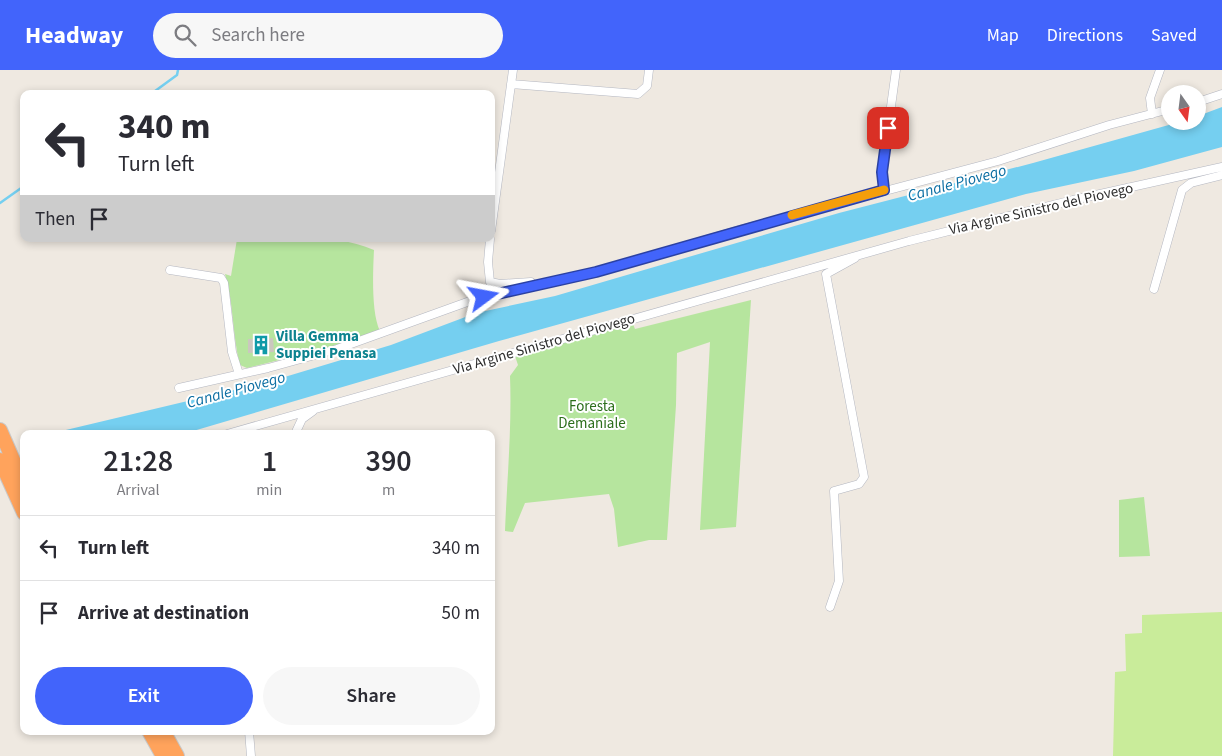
<!DOCTYPE html>
<html lang="en">
<head>
<meta charset="utf-8">
<style>
  body { margin:0; font-family:"Source Sans 3",sans-serif; background:#f7f7f7; color:#2b2b33; height:100vh; display:flex; flex-direction:column; font-size:19px; white-space:nowrap }
  * { box-sizing:border-box; margin:0 }
  p { font-size:16px; color:#7c7c81 }
  .icon { flex:none; width:28px; height:28px; fill:none; stroke:currentColor; stroke-width:2; stroke-linecap:round; stroke-linejoin:round }
  .map { position:relative; flex:1; overflow:hidden }
  .details { position:absolute; left:20px; top:360px; width:475px; height:305px; display:flex; flex-direction:column; background:#fff; border-radius:10px; box-shadow:0 2px 8px #0003 }
  .details>* { flex:none }
  .hud { position:absolute; left:20px; top:20px; width:475px; height:152px; border-radius:10px; box-shadow:0 2px 8px #0003; background:#fff; color:#2b2b33; overflow:hidden }
  .needle { width:32px; rotate:166deg }
  .fabs { position:absolute; left:1161px; top:15px; display:grid; gap:10px }
  .fabs a { display:grid; place-items:center; width:45px; height:45px; border-radius:50%; background:#fff; box-shadow:0 2px 8px #0003; font-size:25px }
  .pin { position:absolute; display:grid; place-items:center; width:42px; height:42px; color:#fff; margin:-21px; border-radius:10px; box-shadow:0 2px 8px #0006 }
  .me { position:absolute; width:55px; margin:-28px; rotate:77deg; stroke-linejoin:round; filter:drop-shadow(0 0 4px #0008) }
  .turn { display:flex; align-items:center; gap:18px; height:105px; padding:0 15px; font-size:22px }
  .turn .icon { width:65px; height:65px; stroke-width:2.5 }
  .turn b { display:block; font-size:35px; line-height:42px }
  .then { display:flex; align-items:center; height:48px; padding:0 15px; background:#0003; gap:10px; font-size:19px }
  .eta { display:flex; justify-content:space-evenly; align-items:center; height:85px; text-align:center }
  .eta b { font-size:30px; font-weight:600; line-height:35px }
  .primary-button { display:flex; gap:10px; margin-top:auto; padding:10px 15px }
  .primary-button a { flex:1; height:58px; border-radius:30px; background:#4264fb; color:#fff; font-size:20px; font-weight:600; line-height:58px; text-align:center }
  .primary-button a+a { background:#f7f7f7; color:#2b2b33 }
  ul { padding:0; list-style:none }
  li { display:flex; align-items:center; gap:15px; height:65px; padding:0 15px; border-top:1px solid #e1e1e2 }
  li div { flex:1 }
  li b { display:block; font-size:19px }
  li em { font-style:normal }
  header { display:flex; align-items:center; gap:30px; box-sizing:border-box; height:70px; padding:0 25px; background:#4264fb; color:#fff }
  header strong { font-size:24px }
  nav { display:flex; gap:28px; margin-inline-start:auto; font-size:18px }
  .search { width:350px; height:45px; background:#f7f7f7; display:flex; align-items:center; gap:12px; box-sizing:border-box; padding:0 18px; border-radius:28px; color:#7c7c81; font-size:19px }
  .map>svg:first-child { display:block }
  .green { fill:#b6e59e }
  .pitch { fill:#c9ec9a }
  .water { fill:#75cff0 }
  .lines { fill:none; stroke-linecap:round; stroke-linejoin:round }
  .stream { stroke:#75cff0; stroke-width:2.5 }
  .building { fill:#cbc7bf }
  .minor-casing { stroke:#b4b7c1; stroke-width:9 }
  .motorway-casing { stroke:#c9c9c9; stroke-width:16 }
  .minor { stroke:#fff; stroke-width:8 }
  .motorway { stroke:#ffa35c; stroke-width:14 }
  .route-casing { stroke:#2b41a3; stroke-width:12 }
  .route { stroke:#4264fb; stroke-width:9 }
  .slow { stroke:#f59e0b; stroke-width:9 }
  .labels { text-anchor:middle; dominant-baseline:central; stroke-width:4; stroke-linejoin:round; paint-order:stroke }
  .street-label { font-size:15px; fill:#2e2e2e; stroke:#fff }
  .culture-label { font-size:15px; font-weight:bold; fill:#0d838f; stroke:#fff; text-anchor:start }
  .park-label { font-size:15px; fill:#2c6e1b; stroke:#fff }
  .water-label { font-size:16px; font-style:italic; fill:#0d6fa3; stroke:#fff }
</style>
</head>
<body>
<header>
<strong>Headway</strong>
<div class="search"><svg class="icon" aria-label="search" viewBox="0 0 24 24"><circle cx="10" cy="10" r="6"/><path d="M15 15l6 6"/></svg>Search here</div>
<nav><a>Map</a><a>Directions</a><a>Saved</a></nav>
</header>
<div class="map">
<svg width="1222" height="686" viewBox="0 0 1222 686">
  <rect width="100%" height="100%" fill="#efe9e1"/>
  <path class="green" d="M237,169C279,169 335,162 374,180C373,200 371,243 380,261L332,277L247,298L240,295C232,264 234,234 225,204L231,206Z
    M751,230L736,457L700,460L710,272L677,283L676,335L667,470H649L618,477L614,439L609,424L525,433L513,462L505,461C507,409 512,358 510,306L518,295L515,286L631,249L635,259Z
    M1144,427L1150,486L1119,487V430Z"/>
  <path class="pitch" d="M1222,542V686H1113L1115,602L1126,601L1125,564L1142,563V545Z"/>
  <path class="water" d="M1222,37V77L1134,101L1026,124L499,271L183,364H49L268,312L391,275L476,243L555,226L839,143L1033,93L1183,51H1198V46Z"/>
  <g class="lines">
    <path class="stream" d="M151,24L177,5L178,0
      M0,133L24,116"/>
  </g>
  <path class="building" d="M273,268L274,282L248,283V269Z"/>
  <g class="lines">
    <defs>
      <path id="minor" d="M511,14L638,24L647,16L649,0
        M1198,32L1222,24
        M1152,44L1150,28L1160,0
        M884,120L882,102L896,0
        M491,161L513,0
        M490,169L488,192L490,212L500,214L531,212L535,216
        M170,200L221,208L224,213L232,282L239,304
        M1154,219L1182,120L1191,113L1222,105
        M179,318L268,298L337,279L470,231L596,202L742,159L998,91L1109,55L1170,39
        M227,364L909,171L1073,130L1222,97
        M295,364L302,349L313,341
        M830,537L839,511L834,421L859,414L864,407L826,204L855,188
        M249,661L251,686"/>
      <path id="motorway" d="M0,360L24,415
        M0,390L24,443
        M149,661L163,686
        M163,661L177,686"/>
    </defs>
    <use href="#minor" class="minor-casing"/>
    <use href="#motorway" class="motorway-casing"/>
    <use href="#minor" class="minor"/>
    <use href="#motorway" class="motorway"/>
  </g>
  <g class="lines">
    <defs>
      <path id="route" d="M484,227L596,202L884,120L882,102L888,58"/>
    </defs>
    <use href="#route" class="route-casing"/>
    <use href="#route" class="route"/>
    <path class="slow" d="M792,145L884,120"/>
  </g>
  <defs>
    <symbol id="building-bare" viewBox="-9 -9 18 18"><path d="M-4-6H4V6H1V3H-1V6H-4ZM-2.5-4.3h1.7v1.8h-1.7ZM.8-4.3h1.7v1.8H.8ZM-2.5-1h1.7V.8h-1.7ZM.8-1h1.7V.8H.8Z" fill="#0f9aa8" stroke="#fff" stroke-width="2.5" paint-order="stroke"/></symbol>
  </defs>
  <g fill-rule="evenodd">
    <use href="#building-bare" x="247" y="261" width="28" height="28"/>
  </g>
  <g class="labels">
    <g class="street-label">
      <text transform="translate(1041 139) rotate(-13)">Via Argine Sinistro del Piovego</text>
      <text transform="translate(544 274) rotate(-16)">Via Argine Sinistro del Piovego</text>
    </g>
    <g class="culture-label">
      <text x="276" y="266">Villa Gemma<tspan x="276" dy="17">Suppiei Penasa</tspan></text>
    </g>
    <g class="park-label">
      <text x="592" y="336">Foresta<tspan x="592" dy="17">Demaniale</tspan></text>
    </g>
    <g class="water-label">
      <text transform="translate(957 113) rotate(-15)">Canale Piovego</text>
      <text transform="translate(236 320) rotate(-15)">Canale Piovego</text>
    </g>
  </g>
</svg>
<div class="fabs">
<a><svg class="needle" viewBox="-14 -14 28 28"><path d="M0-13l5 13h-10z" fill="#e53935"/><path d="M0 13l5-13h-10z" fill="#7c7c81"/></svg></a>
</div>
<div class="pin" style="left:888px;top:58px;background:#d93025"><svg class="icon" aria-label="arrive" viewBox="0 0 24 24"><path d="M6 21V4h12l-3 4 3 4H6"/></svg></div>
<svg class="me" style="left:484px;top:227px" viewBox="-20 -20 40 40"><path d="M0-17L14 15 0 8-14 15z" fill="#4264fb" stroke="#fff" stroke-width="4"/></svg>
<div class="hud">
<div class="turn"><svg class="icon" aria-label="left" viewBox="0 0 24 24"><path d="M17 20v-9H6M10 6l-5 5 5 5"/></svg><div><b>340 m</b>Turn left</div></div>
<div class="then">Then<svg class="icon" aria-label="arrive" viewBox="0 0 24 24"><path d="M6 21V4h12l-3 4 3 4H6"/></svg></div>
</div>
<section class="details">
<div class="eta">
<div><b>21:28</b><p>Arrival</p></div>
<div><b>1</b><p>min</p></div>
<div><b>390</b><p>m</p></div>
</div>
<ul>
<li><svg class="icon" aria-label="left" viewBox="0 0 24 24"><path d="M17 20v-9H6M10 6l-5 5 5 5"/></svg><div><b>Turn left</b></div><em>340 m</em></li>
<li><svg class="icon" aria-label="arrive" viewBox="0 0 24 24"><path d="M6 21V4h12l-3 4 3 4H6"/></svg><div><b>Arrive at destination</b></div><em>50 m</em></li>
</ul>
<div class="primary-button"><a>Exit</a><a>Share</a></div>
</section>
</div>
</body>
</html>
